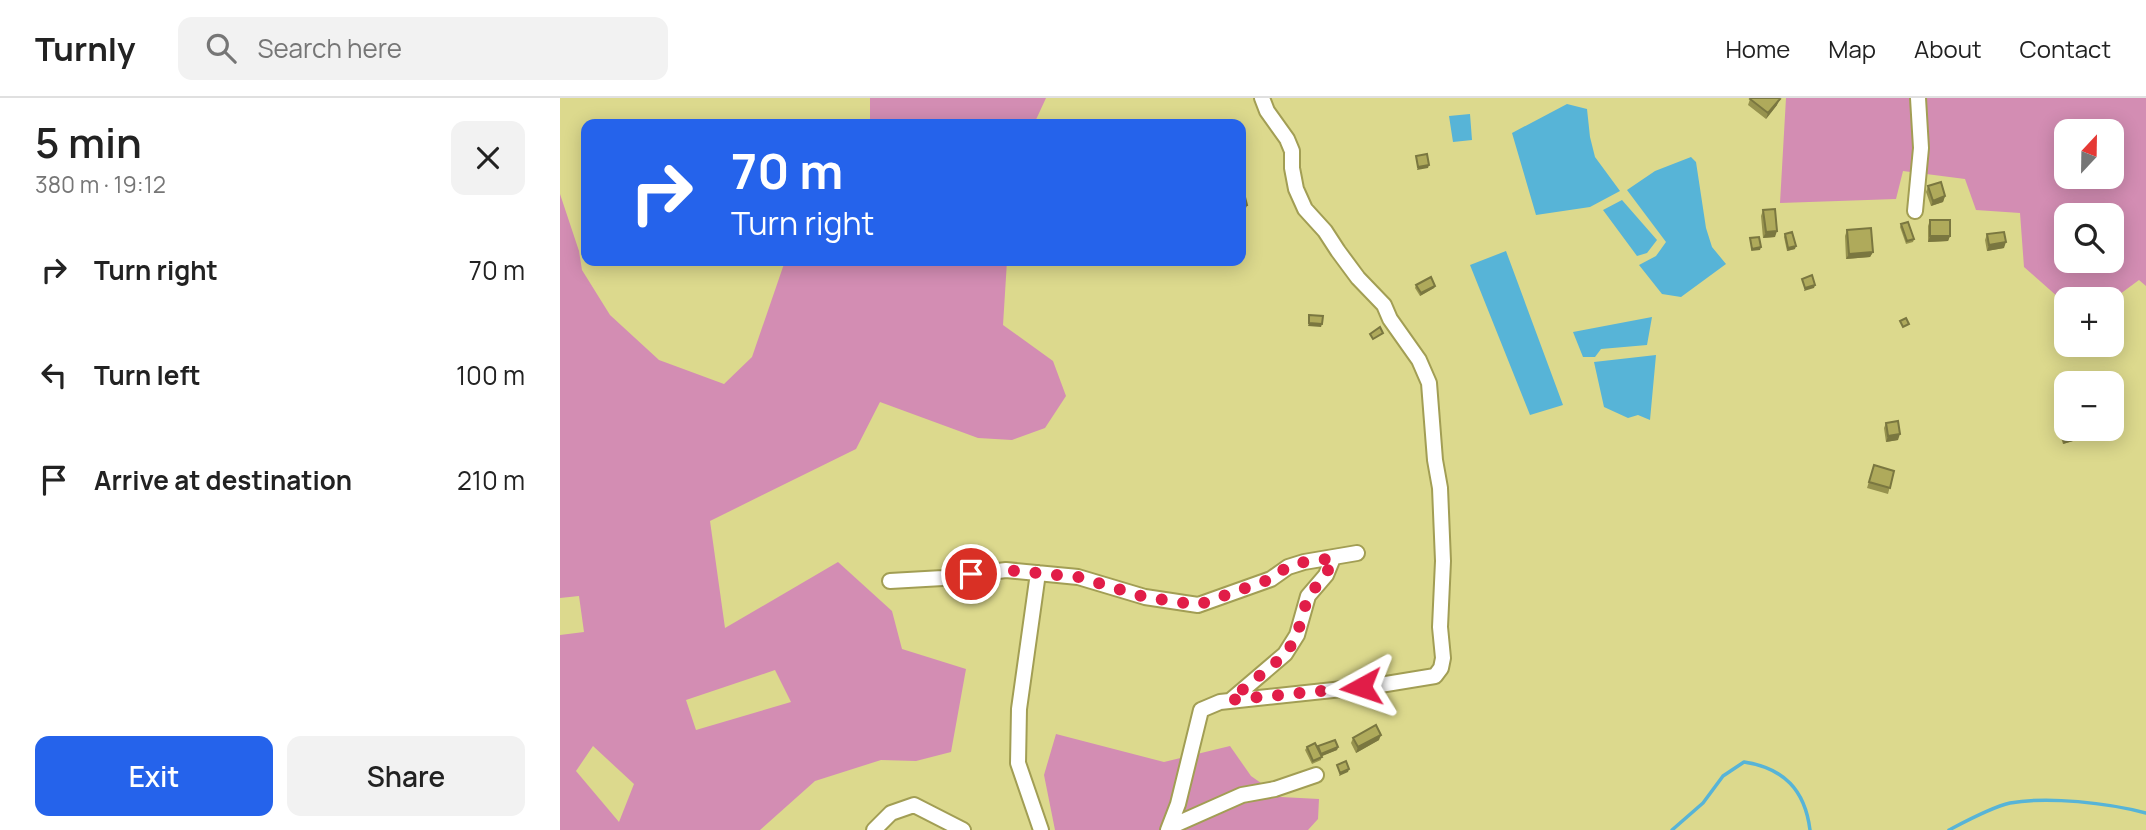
<!DOCTYPE html>
<html lang="en">
<head>
<meta charset="utf-8">
<style>
  body { margin:0; font-family:Manrope,sans-serif; background:#f2f2f2; color:#222; height:100vh; display:flex; flex-direction:column; font-size:26px; white-space:nowrap }
  * { box-sizing:border-box; margin:0 }
  p { font-size:23px; color:#767676 }
  .icon { flex:none; width:38px; height:38px; fill:none; stroke:currentColor; stroke-width:2; stroke-linecap:round; stroke-linejoin:round }
  .map { position:relative; flex:1; overflow:hidden }
  .panel { display:flex; flex-direction:column; background:#fff; width:560px }
  .panel>* { flex:none }
  .hud { position:absolute; left:21px; top:21px; width:665px; height:147px; border-radius:14px; box-shadow:0 4px 18px #0003; background:#2563eb; color:#fff; overflow:hidden }
  .needle { width:46px; rotate:22deg }
  .controls { position:absolute; left:1494px; top:21px; display:grid; gap:14px }
  .controls a { display:grid; place-items:center; width:70px; height:70px; border-radius:14px; background:#fff; box-shadow:0 4px 18px #0003; font-size:35px }
  .pin { position:absolute; display:grid; place-items:center; width:60px; height:60px; color:#fff; margin:-30px; border:4px solid #fff; border-radius:50%; box-shadow:0 2px 7px #0007 }
  .me { position:absolute; width:77px; margin:-38px; rotate:265deg; stroke-linejoin:round; filter:drop-shadow(0 0 5px #0008) }
  .turn { display:flex; align-items:center; gap:24px; height:147px; padding:0 35px; font-size:32px }
  .turn .icon { width:91px; height:91px; stroke-width:2.5 }
  .turn b { display:block; font-size:49px; line-height:60px }
  .round { display:grid; place-items:center; flex:none; width:74px; height:74px; border-radius:14px; background:#f2f2f2 }
  .head { display:flex; align-items:center; justify-content:space-between; height:119px; padding:0 35px }
  h1 { font-size:42px; font-weight:600; line-height:52px }
  .cta { display:flex; gap:14px; margin-top:auto; padding:14px 35px }
  .cta a { flex:1; height:80px; border-radius:14px; background:#2563eb; color:#fff; font-size:28px; font-weight:600; line-height:80px; text-align:center }
  .cta a+a { background:#f2f2f2; color:#222 }
  ul { padding:0; list-style:none }
  li { display:flex; align-items:center; gap:21px; height:105px; padding:0 35px }
  li div { flex:1 }
  li b { display:block; font-size:26px }
  li em { font-style:normal }
  header { display:flex; align-items:center; gap:42px; box-sizing:border-box; height:98px; padding:0 35px; background:#fff; border-bottom:2px solid #e0e0e0 }
  header strong { font-size:33px }
  nav { display:flex; gap:38px; margin-inline-start:auto; font-size:24px }
  .search { width:490px; height:63px; background:#f2f2f2; display:flex; align-items:center; gap:18px; box-sizing:border-box; padding:0 24px; border-radius:14px; color:#767676; font-size:26px }
  main { display:flex; flex:1; min-height:0 }
  .map>svg:first-child { display:block }
  .green { fill:#d38db3; fill-rule:evenodd }
  .water { fill:#57b4d7 }
  .lines { fill:none; stroke-linecap:round; stroke-linejoin:round }
  .stream { stroke:#57b4d7; stroke-width:3.5 }
  .minor-casing { stroke:#a29e54; stroke-width:18 }
  .minor { stroke:#fff; stroke-width:14 }
  .wall { fill:#96924e }
  .shaded-wall { fill:#7a7740 }
  .building { fill:#afaa5b; stroke:#7a7740; stroke-width:2 }
  .route { stroke:#e11d48; stroke-width:12; stroke-dasharray:0 21.6 }
</style>
</head>
<body>
<header>
<strong>Turnly</strong>
<div class="search"><svg class="icon" aria-label="search" viewBox="0 0 24 24"><circle cx="10" cy="10" r="6"/><path d="M15 15l6 6"/></svg>Search here</div>
<nav><a>Home</a><a>Map</a><a>About</a><a>Contact</a></nav>
</header>
<main>
<section class="panel">
<div class="head"><div><h1>5 min</h1><p>380 m · 19:12</p></div><a class="round"><svg class="icon" aria-label="close" viewBox="0 0 24 24"><path d="M6 6l12 12M18 6L6 18"/></svg></a></div>
<ul>
<li><svg class="icon" aria-label="right" viewBox="0 0 24 24"><path d="M7 20v-9h11M14 6l5 5-5 5"/></svg><div><b>Turn right</b></div><em>70 m</em></li>
<li><svg class="icon" aria-label="left" viewBox="0 0 24 24"><path d="M17 20v-9H6M10 6l-5 5 5 5"/></svg><div><b>Turn left</b></div><em>100 m</em></li>
<li><svg class="icon" aria-label="arrive" viewBox="0 0 24 24"><path d="M6 21V4h12l-3 4 3 4H6"/></svg><div><b>Arrive at destination</b></div><em>210 m</em></li>
</ul>
<div class="cta"><a>Exit</a><a>Share</a></div>
</section>
<div class="map">
<svg width="1586" height="732" viewBox="0 0 1586 732">
  <rect width="100%" height="100%" fill="#dcd98d"/>
  <path class="green" d="M310,0H486L474,26H310Z
    M1226,0H1586V188L1579,182L1552,202L1507,201V207L1464,169L1460,115L1416,112L1405,81L1343,73L1336,101L1220,105ZM1507,33H1552V79H1507ZM1507,117H1552V163H1507Z
    M0,96L19,153L22,172L50,217L99,262L164,286L192,259L225,163H447L443,227L493,263L506,298L485,330L452,342L418,340L320,304L296,351L150,423L165,530L278,464L332,513L342,551L406,571L391,654L356,663L321,662L255,683L200,732H0V537L24,534L19,498L0,500ZM215,572L231,604L136,632L126,602ZM33,648L74,686L59,724L16,673Z
    M496,636L604,664L670,648L691,678L721,699L759,701L758,721L748,732H495L484,677Z"/>
  <path class="water" d="M1007,6L1027,11L1030,39L1035,59L1060,93L1030,109L976,117L952,35Z
    M910,16L912,42L893,44L889,18Z
    M1131,59L1136,64L1146,130L1152,149L1166,166L1121,199L1102,196L1079,167L1096,158L1106,144L1067,92L1095,73Z
    M1062,102L1097,142L1087,155L1077,158L1043,112Z
    M946,153L1003,307L970,317L910,167Z
    M1092,219L1087,247L1041,251L1035,259H1023L1013,234Z
    M1096,257L1090,322L1078,317L1068,320L1044,309L1034,264Z"/>
  <g class="lines">
    <path class="stream" d="M1112,732L1143,705L1163,678L1184,664C1224,670 1245,692 1250,732
      M1389,732C1406,723 1432,709 1450,705C1488,698 1548,705 1586,715"/>
    <defs>
      <path id="minor" d="M1355,113L1361,50L1358,0
        M478,475L459,611L458,665L481,732
        M330,483L383,480L446,472L518,479L585,499L638,507L711,481L728,469L744,464L797,455
        M671,602L725,556L737,537L748,498L766,477L773,460
        M610,729L682,697L715,691L756,677
        M314,732L331,715L354,707L403,732
        M608,732L618,706L641,612L660,604L820,587L875,578L881,570L883,560L880,529L883,463L880,390L875,362L869,285L859,262L830,221L824,207L798,180L778,153L765,133L745,111L736,91L732,70V53L727,41L707,13L702,0"/>
    </defs>
    <use href="#minor" class="minor-casing"/>
    <use href="#minor" class="minor"/>
  </g>
  <path class="wall" d="M1190,1L1217,7L1206,21L1188,7Z
    M1368,88L1385,98L1383,104L1371,108L1366,94Z
    M1203,112L1215,139L1203,140L1201,118Z
    M1370,122L1390,138L1388,143L1368,144V128Z
    M1341,126L1354,141L1353,144L1346,146L1340,129Z
    M1287,132L1313,154L1310,159L1286,161L1285,138Z
    M1225,136L1235,151L1227,153L1224,139Z
    M1427,136L1444,150L1427,153L1425,142Z
    M856,187L875,188L874,190L860,198L855,190Z
    M1326,325L1338,342L1326,344L1324,330Z
    M1500,331L1514,340L1513,343L1503,346L1499,334Z
    M1314,367L1334,373L1328,396L1307,390Z
    M793,640L819,642L796,655L791,645Z
    M758,648L778,649L777,652L761,658V662L752,666L745,652L747,649L757,650Z"/>
  <path class="shaded-wall" d="M1220,1L1217,7L1206,21L1208,15Z
    M869,67L868,70L857,72L858,69Z
    M1385,98L1383,104L1371,108L1373,103Z
    M687,107L685,113L681,114V109Z
    M1217,133L1215,139L1203,140L1206,134Z
    M1370,138H1390L1388,143L1368,144Z
    M1446,144L1444,150L1427,153L1429,147Z
    M1236,148L1235,151L1227,153L1228,150Z
    M1201,149L1200,152L1191,153L1192,151Z
    M1313,154L1310,159L1286,161L1289,156Z
    M1255,187L1254,190L1244,193L1245,190Z
    M875,188L874,190L860,198L861,195Z
    M749,225L762,226L761,229L748,228Z
    M1340,336L1338,342L1326,344L1328,338Z
    M1514,340L1513,343L1503,346L1504,343Z
    M821,637L819,642L796,655L798,649Z
    M778,649L777,652L760,659L761,656Z
    M789,671L788,674L779,678L780,675Z"/>
  <path class="building" d="M1191,0H1218L1220,1L1208,15L1190,1Z
    M867,56L869,67L858,69L856,58Z
    M1381,84L1385,98L1373,103L1368,88Z
    M681,95H684L687,107L681,109Z
    M1215,111L1217,133L1206,134L1203,112Z
    M1370,122H1390V138H1370Z
    M1348,124L1354,141L1347,143L1341,126Z
    M1311,130L1313,154L1289,156L1287,132Z
    M1232,134L1236,148L1228,150L1225,136Z
    M1444,134L1446,144L1429,147L1427,136Z
    M1199,139L1201,149L1192,151L1190,140Z
    M1252,177L1255,187L1245,190L1242,181Z
    M871,179L875,188L861,195L856,187Z
    M749,217L763,218L762,226L749,225Z
    M1346,220L1349,226L1343,229L1340,223Z
    M820,229L823,235L813,241L810,236Z
    M1338,323L1340,336L1328,338L1326,325Z
    M1507,329V331H1511L1514,340L1504,343L1500,331Z
    M1314,367L1334,373L1330,390L1309,384Z
    M816,627L821,637L798,649L793,640Z
    M775,642L778,649L761,656L758,648Z
    M755,645L762,659L753,663L747,649Z
    M786,663L789,671L780,675L777,667Z"/>
  <g class="lines">
    <path class="route" d="M411,476L446,472L518,479L585,499L638,507L711,481L727,469L744,464L773,460L766,477L748,498L737,537L726,556L670,602L801,589"/>
  </g>
</svg>
<div class="controls">
<a><svg class="needle" viewBox="-14 -14 28 28"><path d="M0-13l5 13h-10z" fill="#e53935"/><path d="M0 13l5-13h-10z" fill="#767676"/></svg></a>
<a><svg class="icon" aria-label="search" viewBox="0 0 24 24"><circle cx="10" cy="10" r="6"/><path d="M15 15l6 6"/></svg></a>
<a>+</a>
<a>−</a>
</div>
<div class="pin" style="left:411px;top:476px;background:#d93025"><svg class="icon" aria-label="arrive" viewBox="0 0 24 24"><path d="M6 21V4h12l-3 4 3 4H6"/></svg></div>
<svg class="me" style="left:801px;top:589px" viewBox="-20 -20 40 40"><path d="M0-17L14 15 0 8-14 15z" fill="#e11d48" stroke="#fff" stroke-width="4"/></svg>
<div class="hud">
<div class="turn"><svg class="icon" aria-label="right" viewBox="0 0 24 24"><path d="M7 20v-9h11M14 6l5 5-5 5"/></svg><div><b>70 m</b>Turn right</div></div>
</div>
</div>
</main>
</body>
</html>
